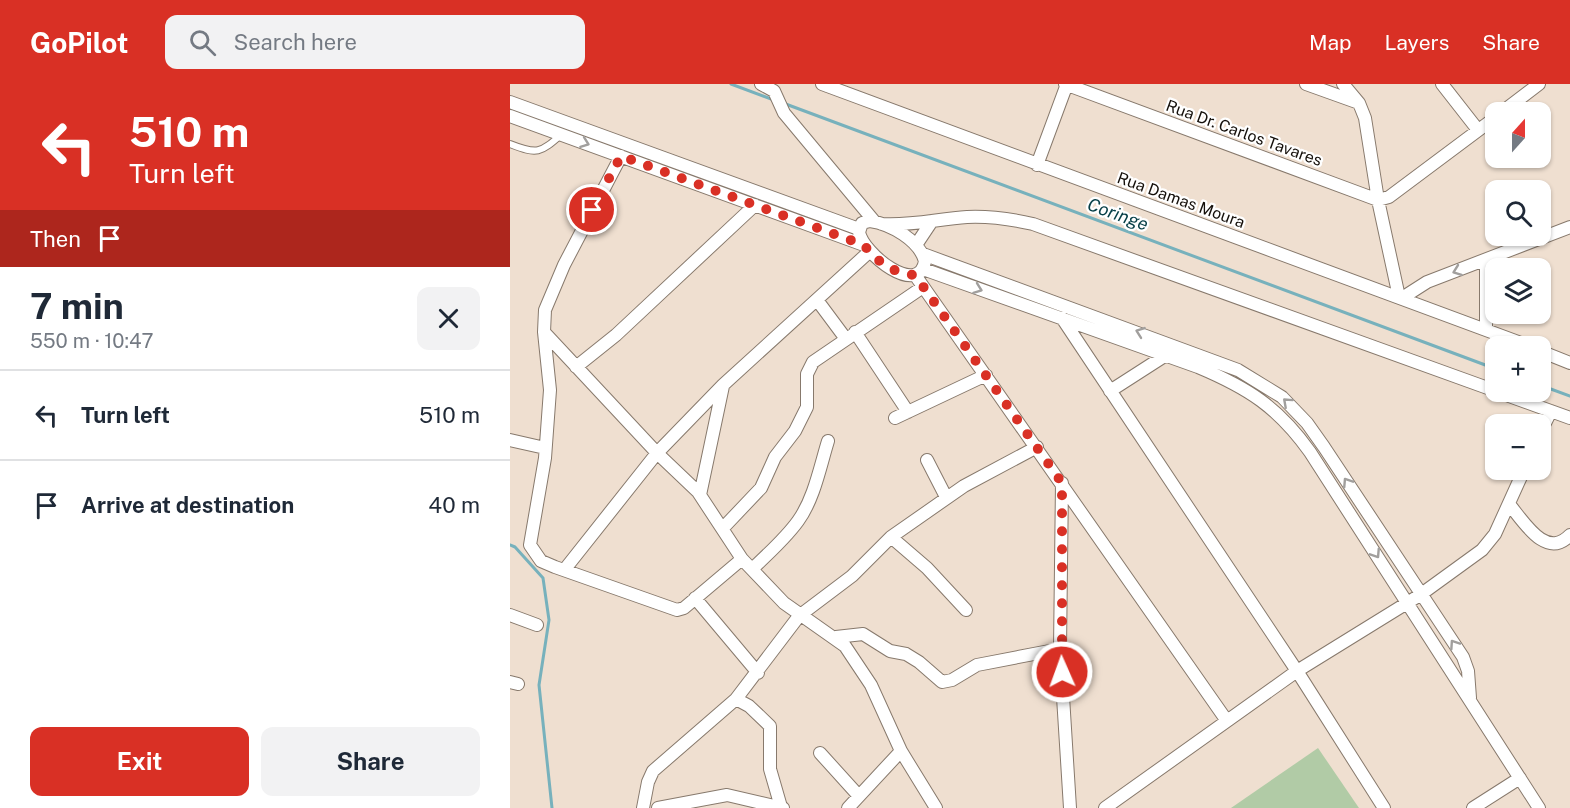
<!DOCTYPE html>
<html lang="en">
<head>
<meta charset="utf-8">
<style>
  body { margin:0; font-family:"Public Sans",sans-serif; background:#f2f2f3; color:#1f2937; height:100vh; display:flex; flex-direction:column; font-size:22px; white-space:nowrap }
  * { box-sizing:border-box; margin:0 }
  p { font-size:20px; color:#747a83 }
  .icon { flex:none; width:33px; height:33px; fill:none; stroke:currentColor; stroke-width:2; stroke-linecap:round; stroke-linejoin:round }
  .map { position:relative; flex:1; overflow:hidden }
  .details { display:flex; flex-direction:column; background:#fff; width:510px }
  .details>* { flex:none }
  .guide { background:#d93025; color:#fff; overflow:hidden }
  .needle { width:39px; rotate:21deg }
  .buttons { position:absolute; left:975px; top:18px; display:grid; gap:12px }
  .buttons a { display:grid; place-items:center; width:66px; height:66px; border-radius:12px; background:#fff; box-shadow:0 2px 4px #0004; font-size:30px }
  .pin { position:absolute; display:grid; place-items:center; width:51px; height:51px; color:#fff; margin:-26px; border:3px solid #fff; border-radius:50%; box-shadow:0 2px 6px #0007 }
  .me { position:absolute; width:66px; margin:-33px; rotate:358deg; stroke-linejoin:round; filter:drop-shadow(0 0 4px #0008) }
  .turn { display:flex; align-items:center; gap:21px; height:126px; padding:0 30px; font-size:27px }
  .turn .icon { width:78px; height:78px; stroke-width:2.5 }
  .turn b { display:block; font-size:42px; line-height:51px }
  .then { display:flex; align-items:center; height:57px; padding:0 30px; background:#0003; gap:12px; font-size:22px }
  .round { display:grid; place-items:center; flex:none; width:63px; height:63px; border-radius:12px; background:#f2f2f3 }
  .headline { display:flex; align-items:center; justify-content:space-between; height:102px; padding:0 30px }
  h1 { font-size:36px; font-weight:700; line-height:45px }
  .primary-button { display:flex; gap:12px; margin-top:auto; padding:12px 30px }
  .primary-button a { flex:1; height:69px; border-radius:12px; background:#d93025; color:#fff; font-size:24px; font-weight:700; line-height:69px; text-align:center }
  .primary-button a+a { background:#f2f2f3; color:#1f2937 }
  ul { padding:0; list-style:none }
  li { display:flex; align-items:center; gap:18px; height:90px; padding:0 30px; border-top:2px solid #e0e1e3 }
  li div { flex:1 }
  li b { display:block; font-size:22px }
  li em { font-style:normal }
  header { display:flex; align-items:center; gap:36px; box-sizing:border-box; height:84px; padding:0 30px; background:#d93025; color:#fff }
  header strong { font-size:28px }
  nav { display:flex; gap:33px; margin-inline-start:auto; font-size:21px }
  .search { width:420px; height:54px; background:#f2f2f3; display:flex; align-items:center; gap:15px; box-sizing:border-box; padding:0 21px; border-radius:12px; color:#747a83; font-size:22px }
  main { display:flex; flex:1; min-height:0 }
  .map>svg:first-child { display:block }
  .green { fill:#b1cba6 }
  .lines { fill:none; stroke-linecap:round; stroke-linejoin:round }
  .stream { stroke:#77b1bc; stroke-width:3 }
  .lane-casing { stroke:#87796c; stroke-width:8 }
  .street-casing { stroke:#87796c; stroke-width:14 }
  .lane { stroke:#fff; stroke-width:6 }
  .street { stroke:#fff; stroke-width:12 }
  .oneway { stroke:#a19f9d }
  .route { stroke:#d93025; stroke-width:10; stroke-dasharray:0 18 }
  .labels { text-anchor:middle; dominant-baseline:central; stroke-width:4.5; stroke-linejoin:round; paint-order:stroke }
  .street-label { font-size:16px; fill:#140f0a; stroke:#fff }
  .water-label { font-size:18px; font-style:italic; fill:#073f47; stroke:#fff }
</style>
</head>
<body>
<header>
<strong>GoPilot</strong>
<div class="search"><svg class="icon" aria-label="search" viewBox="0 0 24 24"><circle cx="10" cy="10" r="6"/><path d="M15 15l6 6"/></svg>Search here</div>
<nav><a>Map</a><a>Layers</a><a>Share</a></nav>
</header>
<main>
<section class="details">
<div class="guide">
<div class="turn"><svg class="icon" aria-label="left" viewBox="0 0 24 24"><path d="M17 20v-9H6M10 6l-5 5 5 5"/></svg><div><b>510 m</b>Turn left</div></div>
<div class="then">Then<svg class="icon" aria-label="arrive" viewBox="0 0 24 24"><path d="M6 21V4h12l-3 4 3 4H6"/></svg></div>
</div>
<div class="headline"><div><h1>7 min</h1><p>550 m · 10:47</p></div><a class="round"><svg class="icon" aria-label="close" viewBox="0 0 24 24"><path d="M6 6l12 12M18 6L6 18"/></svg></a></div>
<ul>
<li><svg class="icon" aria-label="left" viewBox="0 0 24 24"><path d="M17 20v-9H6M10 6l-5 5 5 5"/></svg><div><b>Turn left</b></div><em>510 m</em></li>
<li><svg class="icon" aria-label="arrive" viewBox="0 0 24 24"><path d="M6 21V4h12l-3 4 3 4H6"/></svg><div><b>Arrive at destination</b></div><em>40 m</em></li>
</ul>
<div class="primary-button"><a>Exit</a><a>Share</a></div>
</section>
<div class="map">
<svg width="1060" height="724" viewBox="0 0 1060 724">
  <rect width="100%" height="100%" fill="#efdfd0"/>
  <path class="green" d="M808,664L849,724H721Z"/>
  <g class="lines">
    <path class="stream" d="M221,0L264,16
      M273,19L986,285
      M1030,301L1060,312
      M0,461L5,463L33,494L39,536L29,601L42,724"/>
    <defs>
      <path id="lane" d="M0,60C28,71 30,69 52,50"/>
      <path id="street" d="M251,0L264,7L274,29L364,137
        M312,0L1019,262
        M555,0L868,116L879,113L986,33
        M796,0L849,19
        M833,0L849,19L855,34L868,116L889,213
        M932,0L968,46
        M0,18L349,145
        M992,28L1029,0
        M0,32L354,161
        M111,72L54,181L35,226L34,248L40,306L35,374L20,461L31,477L45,483L167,526L174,524L232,475
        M527,81L557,0
        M360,137C381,140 409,156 415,177C409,214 353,170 349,148L352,139Z
        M372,140C400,142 428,135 457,133C479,132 501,135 523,140L986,307
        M406,161L422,137
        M413,170L728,286L772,313L797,339L814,363L953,573L958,587L960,614
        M976,177V245
        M413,185L688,283C738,304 768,323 800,368L1029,724
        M405,191L717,637
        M892,214L917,198L1060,143
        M307,216L336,255
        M552,234L787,587L874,724
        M34,248L147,369L188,408L232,475L274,519L335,562L361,601L391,667L426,724
        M345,248L398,328
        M1030,267L1060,279
        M66,283L106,251L245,121
        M600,307L656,271
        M988,308L1060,334
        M385,334L476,291
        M1030,349L1041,327
        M0,356L35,364
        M417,376L436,413
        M552,399L550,565L560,724
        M190,411L213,302
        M999,420C1014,438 1036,476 1060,451
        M213,444L251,404L265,373L285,347L297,323V290L303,278L413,203
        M381,453L417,484L456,526
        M55,485L147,369L213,301L359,168
        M242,485C258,470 275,455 288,437C304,415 310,383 318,357
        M185,514L248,589
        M0,531L27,541
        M326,553L353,550L380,567L396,570L409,578L432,598L442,596L467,581L550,565
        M0,598L8,600
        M310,669L348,711
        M271,723L260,685V642L239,622L226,615L289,532L342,492L381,453L454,402L527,363
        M133,724L138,698L143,687L226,615
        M148,724L217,711L273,724
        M338,724L391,667
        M595,724L787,587L910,511L972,466L985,450L1014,386
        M963,724L1010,694"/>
    </defs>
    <use href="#lane" class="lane-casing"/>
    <use href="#street" class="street-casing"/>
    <use href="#lane" class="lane"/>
    <use href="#street" class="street"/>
  </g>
  <defs><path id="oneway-chevron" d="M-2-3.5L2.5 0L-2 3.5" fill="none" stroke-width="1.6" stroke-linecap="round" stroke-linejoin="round" transform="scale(1.5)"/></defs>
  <g class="oneway">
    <use href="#oneway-chevron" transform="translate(75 59) rotate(20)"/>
    <use href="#oneway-chevron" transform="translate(947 187) rotate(160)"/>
    <use href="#oneway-chevron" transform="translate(468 205) rotate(20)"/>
    <use href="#oneway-chevron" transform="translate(630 248) rotate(-160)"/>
    <use href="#oneway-chevron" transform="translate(777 318) rotate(-138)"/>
    <use href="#oneway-chevron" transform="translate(837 398) rotate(-123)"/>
    <use href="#oneway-chevron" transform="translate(866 470) rotate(57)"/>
    <use href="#oneway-chevron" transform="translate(944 560) rotate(-124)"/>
  </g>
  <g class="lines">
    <path class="route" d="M82,126L111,72L354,161C366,177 384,190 405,191L552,399V588"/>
  </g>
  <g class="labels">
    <g class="street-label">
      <text transform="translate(734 49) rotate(20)">Rua Dr. Carlos Tavares</text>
      <text transform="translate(671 116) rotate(20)">Rua Damas Moura</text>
    </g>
    <g class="water-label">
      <text transform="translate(608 130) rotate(20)">Coringe</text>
    </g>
  </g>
</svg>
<div class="buttons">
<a><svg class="needle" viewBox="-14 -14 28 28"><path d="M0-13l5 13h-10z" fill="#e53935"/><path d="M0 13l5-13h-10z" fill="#747a83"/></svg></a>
<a><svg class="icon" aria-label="search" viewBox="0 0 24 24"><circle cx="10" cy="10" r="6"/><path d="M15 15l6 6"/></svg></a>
<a><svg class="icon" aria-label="layers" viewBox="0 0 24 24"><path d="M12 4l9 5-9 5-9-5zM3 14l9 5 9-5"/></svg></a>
<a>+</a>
<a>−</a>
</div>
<div class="pin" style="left:82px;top:126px;background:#d93025"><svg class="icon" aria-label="arrive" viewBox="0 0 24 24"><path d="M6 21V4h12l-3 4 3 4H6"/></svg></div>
<svg class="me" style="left:552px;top:588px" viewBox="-20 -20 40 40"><circle r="17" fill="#d93025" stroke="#fff" stroke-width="3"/><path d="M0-11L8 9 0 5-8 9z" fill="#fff"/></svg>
</div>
</main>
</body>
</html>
